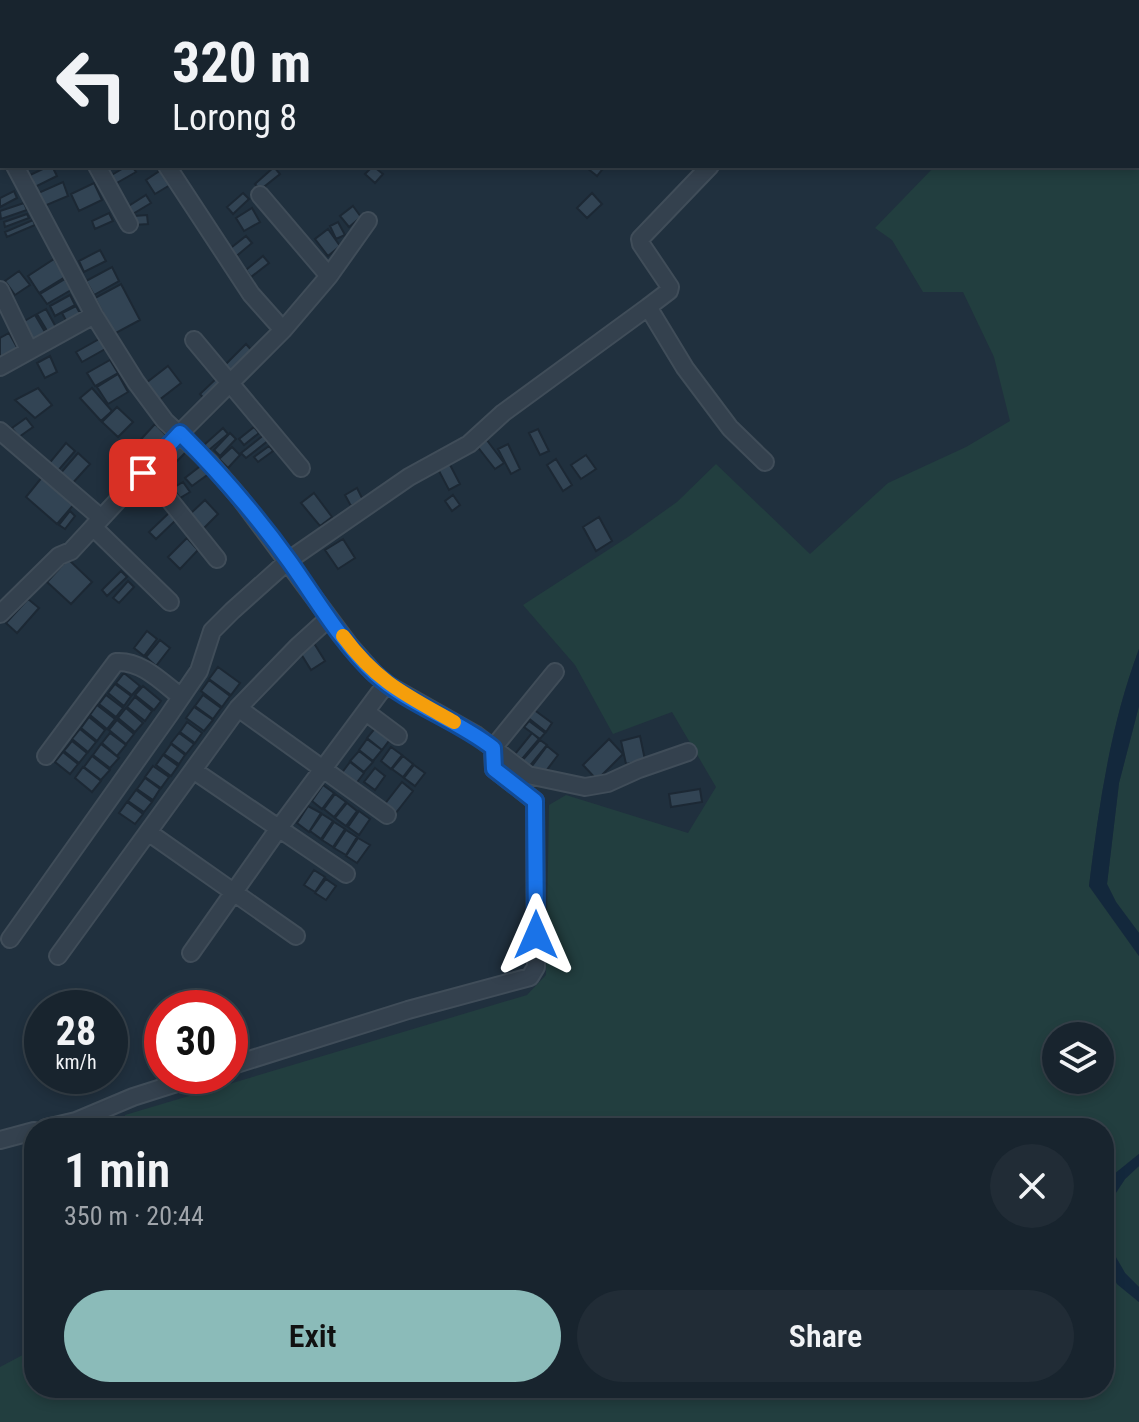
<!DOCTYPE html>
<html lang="en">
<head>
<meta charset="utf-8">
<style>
  body { margin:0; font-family:"Roboto Condensed",sans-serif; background:#212c36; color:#f1f3f6; height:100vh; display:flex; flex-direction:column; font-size:30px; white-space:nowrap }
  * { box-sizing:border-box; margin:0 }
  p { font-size:26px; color:#9fa4aa }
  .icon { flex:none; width:44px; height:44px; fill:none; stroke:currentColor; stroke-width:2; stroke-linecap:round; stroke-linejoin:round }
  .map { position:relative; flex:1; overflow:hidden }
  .drawer { position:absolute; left:24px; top:1118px; width:1090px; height:280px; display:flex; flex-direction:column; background:#18242e; border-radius:32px; box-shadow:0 4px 12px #0003,0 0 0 2px #36414a }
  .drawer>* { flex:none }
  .guide { position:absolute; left:0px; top:0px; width:1140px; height:168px; box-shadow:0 4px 12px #0003,0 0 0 2px #36414a; background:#18242e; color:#f1f3f6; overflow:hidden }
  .fabs { position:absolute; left:1042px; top:1022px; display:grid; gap:16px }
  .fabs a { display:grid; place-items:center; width:72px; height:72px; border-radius:50%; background:#18242e; box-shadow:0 4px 12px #0003,0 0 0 2px #36414a; font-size:40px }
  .speed { position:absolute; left:24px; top:990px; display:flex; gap:16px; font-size:40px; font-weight:700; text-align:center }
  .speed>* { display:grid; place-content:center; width:104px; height:104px; border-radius:50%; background:#18242e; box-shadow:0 4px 12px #0003,0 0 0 2px #36414a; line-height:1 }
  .speed small { font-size:20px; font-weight:400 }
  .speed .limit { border:12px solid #d22; background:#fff; color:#111 }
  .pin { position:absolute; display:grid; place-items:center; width:68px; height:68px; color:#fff; margin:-34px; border-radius:16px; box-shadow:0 4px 12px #0006 }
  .me { position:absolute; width:88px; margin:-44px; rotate:0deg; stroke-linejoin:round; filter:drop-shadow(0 0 6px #0008) }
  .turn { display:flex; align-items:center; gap:28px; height:168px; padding:0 40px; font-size:36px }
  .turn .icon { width:104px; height:104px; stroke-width:2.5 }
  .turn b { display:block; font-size:56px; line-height:68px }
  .round { display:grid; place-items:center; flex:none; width:84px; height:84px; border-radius:42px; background:#212c36 }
  .headline { display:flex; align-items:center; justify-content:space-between; height:136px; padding:0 40px }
  h1 { font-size:48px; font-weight:600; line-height:60px }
  .cta { display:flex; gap:16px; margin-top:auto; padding:16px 40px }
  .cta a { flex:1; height:92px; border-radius:48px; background:#8bbbb9; color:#111; font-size:32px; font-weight:600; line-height:92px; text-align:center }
  .cta a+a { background:#212c36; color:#f1f3f6 }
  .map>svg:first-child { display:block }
  .green { fill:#223e3f; fill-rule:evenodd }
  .water { fill:#13283c }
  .building { fill:#324454; stroke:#1c2834; stroke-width:2 }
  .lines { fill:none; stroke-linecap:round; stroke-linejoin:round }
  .street-casing { stroke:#404d59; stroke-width:20 }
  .street { stroke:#34414e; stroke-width:16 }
  .route-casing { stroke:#114b97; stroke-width:20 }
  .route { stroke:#1a73e8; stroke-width:14 }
  .slow { stroke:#f59e0b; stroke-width:14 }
</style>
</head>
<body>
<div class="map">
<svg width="1139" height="1422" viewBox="0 0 1139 1422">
  <rect width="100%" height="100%" fill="#20303e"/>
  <path class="green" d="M1094,0H1139V649C1110,726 1099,806 1089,886L1139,956V1154L1113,1175L1104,1193V1128H123L125,1115L527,995L546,975L549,805L566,795L688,833L716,787L672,712L613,734L575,665L523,605L628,537L677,502L716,464L810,554L888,483L966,447L1010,421L994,357L963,292H923L892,240L875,228L935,166H1138V2ZM1056,1036H1100V1080H1056Z
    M1139,706V933L1116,902L1107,884L1119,783Z
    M1139,1166V1287L1125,1273L1110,1247L1106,1208L1125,1179Z
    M1104,1258L1117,1284L1139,1302V1422H0V1367L34,1349V1388H1104Z"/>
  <path class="water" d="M1139,649V706L1119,783L1107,884L1116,902L1139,933V956L1089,886C1099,806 1110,726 1139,649Z
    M1139,1154V1166L1125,1179L1106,1208L1110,1247L1125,1273L1139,1287V1302L1117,1284L1104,1258V1193L1113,1175Z"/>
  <path class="building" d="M49,166H52L57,176L35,187L30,175Z
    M127,166H132L136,172L115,184L110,176Z
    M373,166L383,174L375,183L365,174Z
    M588,166H605L597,176L587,168Z
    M274,167L280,174L260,190L255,184Z
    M161,170L170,185L155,194L146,180Z
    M63,182L68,196L42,207L36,194Z
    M94,183L102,200L79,211L71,194Z
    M14,191L17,198L0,207V198Z
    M243,193L249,199L233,214L227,207Z
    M592,193L602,204L587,218L577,208Z
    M146,195L151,203L131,215L127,207Z
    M24,203L27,210L1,219L0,211Z
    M353,206L361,217L349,227L340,216Z
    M252,208L260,222L244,231L236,218Z
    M109,213L113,221L95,229L92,221Z
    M27,214L29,218L5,227L4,222Z
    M147,215L148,224L134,225V216Z
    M33,220L35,225L7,237L5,232Z
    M338,222L345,235L336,239L330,226Z
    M328,229L340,246L328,256L315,239Z
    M246,236L252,243L233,259L227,251Z
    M100,250L106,261L84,272L79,261Z
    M263,256L269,263L251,277L246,270Z
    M54,259L65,277L39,293L28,276Z
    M112,267L119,281L94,295L86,281Z
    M19,271L30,285L15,295L5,281Z
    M65,279L71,290L47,304L40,294Z
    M121,284L140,320L114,334L95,298Z
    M70,295L75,305L55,316L50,306Z
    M76,306L82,317L68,324L62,313Z
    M46,309L57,329L49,334L37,314Z
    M35,315L45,332L32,340L21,323Z
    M9,333L19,351L0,361V338Z
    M101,338L107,348L82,362L76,352Z
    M246,344L254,353L231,376L222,368Z
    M50,356L57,372L45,378L37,363Z
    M110,360L118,373L95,386L87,373Z
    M168,366L181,383L159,400L146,383Z
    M118,374L128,392L108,404L97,387Z
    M219,376L225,383L206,401L200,394Z
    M38,388L52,405L35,418L15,400Z
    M92,388L112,411L101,421L80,398Z
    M117,407L133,422L118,437L102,422Z
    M26,418L33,427L19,437L12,428Z
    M155,424L168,437L147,460L133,448Z
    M254,427L259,433L244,445L239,439Z
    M223,428L228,434L209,450L204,445Z
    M538,429L549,451L540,455L529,433Z
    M230,433L236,439L220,456L214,450Z
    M265,434L269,440L246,458L241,453Z
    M486,439L504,463L495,469L477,446Z
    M177,442L187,451L174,464L165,454Z
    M66,443L75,451L56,473L47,466Z
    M508,444L520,469L511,474L498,449Z
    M269,446L273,451L258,462L254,457Z
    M232,447L240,455L228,468L219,459Z
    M78,453L90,464L70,486L59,475Z
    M586,455L596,469L581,479L571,465Z
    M556,459L572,485L563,491L547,465Z
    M449,463L460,484L449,490L438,469Z
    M203,464L210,473L192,486L185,478Z
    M43,476L75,503L57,524L26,497Z
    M183,482L190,492L180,498L173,488Z
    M357,488L363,500L351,506L345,495Z
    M314,493L332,517L320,526L301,503Z
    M453,495L460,505L452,511L445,501Z
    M205,500L218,514L203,529L189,515Z
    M70,511L75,516L65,529L59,525Z
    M171,511L178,518L156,539L149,532Z
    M599,517L612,541L596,551L583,527Z
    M187,538L198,550L180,569L168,557Z
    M343,539L355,558L338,569L325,550Z
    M68,559L92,582L71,604L47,582Z
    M121,571L127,577L107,596L102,590Z
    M128,581L134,587L119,603L113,598Z
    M28,599L39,608L17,633L6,623Z
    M147,631L157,639L144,656L134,648Z
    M160,640L170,648L156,666L146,657Z
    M312,640L325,661L311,670L298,649Z
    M218,667L240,683L231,695L209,679Z
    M124,673L140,686L132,695L116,683Z
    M209,680L230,696L222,707L201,691Z
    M115,684L131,696L124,706L108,693Z
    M143,686L161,701L154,710L135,695Z
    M106,695L123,708L116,717L99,704Z
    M203,695L221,708L213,719L195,706Z
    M135,697L152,711L145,721L127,707Z
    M97,705L115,719L107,729L90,715Z
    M194,707L213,720L204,731L186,718Z
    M126,708L143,723L135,732L118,718Z
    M533,709L552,723L546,732L527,717Z
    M89,717L105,730L97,741L81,728Z
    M117,720L134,734L126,744L109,730Z
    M529,721L545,733L540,739L524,727Z
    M187,722L202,733L195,743L180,732Z
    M376,727L391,738L382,750L367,738Z
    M80,729L96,742L88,752L72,739Z
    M110,733L126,745L117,756L102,743Z
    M179,733L194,744L186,754L171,743Z
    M532,733L539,739L522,759L515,754Z
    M640,736L645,760L626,764L621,741Z
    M367,739L382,750L373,761L359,750Z
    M609,739L623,754L597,780L583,765Z
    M540,740L547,745L528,768L521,762Z
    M72,741L87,753L79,763L64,751Z
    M101,744L119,758L110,768L93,755Z
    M171,744L185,755L179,764L164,754Z
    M547,746L558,755L543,775L532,766Z
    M391,747L402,755L391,769L381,761Z
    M359,751L373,762L364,772L350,761Z
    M63,752L78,764L70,774L55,762Z
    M163,755L178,766L171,776L156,765Z
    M92,756L110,770L101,780L84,767Z
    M403,756L413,764L403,777L392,769Z
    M350,762L364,773L355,785L341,774Z
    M414,765L425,773L415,786L404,778Z
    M153,766L169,777L161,788L145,777Z
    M83,767L101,781L92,792L75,778Z
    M375,768L385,776L375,790L364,782Z
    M145,778L160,789L153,800L137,789Z
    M402,782L413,791L395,814L384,805Z
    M323,785L334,793L322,809L312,801Z
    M700,789L702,802L671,807L669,794Z
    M136,790L152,802L144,812L128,801Z
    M335,794L346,802L334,817L324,809Z
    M127,802L143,814L135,824L119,813Z
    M347,803L357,811L346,826L335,818Z
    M308,806L321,813L309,832L297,823Z
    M359,811L370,819L359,835L348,827Z
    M322,814L333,821L321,839L310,831Z
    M334,822L345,829L333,847L322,840Z
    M346,830L357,837L346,855L334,848Z
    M358,838L370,845L357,863L346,856Z
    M314,870L325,877L315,892L304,885Z
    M326,879L336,886L326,900L315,893Z"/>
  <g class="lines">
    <defs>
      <path id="street" d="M6,0L7,2
        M403,0L404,2
        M136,2L138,0
        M474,2L476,0
        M0,139L2,143
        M15,166L94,315L136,382L165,421L209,462L240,498L350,646L373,672L386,684L476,735L528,775L585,787L608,783L639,769L688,752
        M97,166L129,224
        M167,166L251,294L283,330
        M260,195L329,276
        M0,290L29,350
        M648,307L669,291L670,287L641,244L640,239L710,166
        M194,340L301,468
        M0,367L94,315
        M0,431L100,517
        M143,473L168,498L217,559
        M93,527L170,602
        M0,614L59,556L71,551L180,433L283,330L329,276L368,221
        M238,708L387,815
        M366,712L398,736
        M46,756L116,662C141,660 162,682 181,697
        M193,770L346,874
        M148,832L296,936
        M10,939L169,715L199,671L212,631L232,611L289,560L409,477L469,444L503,413L648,307L685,368L730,428L765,462
        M191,953L279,828L386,684
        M58,956L238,708L297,647L329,618
        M230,1066L408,1010L530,977L536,967L535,801L494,769L493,748L555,672
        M46,1128L76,1121L133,1097L199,1076
        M0,1140L34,1131"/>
    </defs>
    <use href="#street" class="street-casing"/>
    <use href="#street" class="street"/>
  </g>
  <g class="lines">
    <defs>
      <path id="route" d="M143,473L180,433C220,473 257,516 290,562C317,600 341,642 375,674C409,705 456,719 493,748L494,769L535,801L536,935"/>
    </defs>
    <use href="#route" class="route-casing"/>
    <use href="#route" class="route"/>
    <path class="slow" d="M343,636C377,682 406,695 454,722"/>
  </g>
</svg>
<div class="fabs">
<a><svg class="icon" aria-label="layers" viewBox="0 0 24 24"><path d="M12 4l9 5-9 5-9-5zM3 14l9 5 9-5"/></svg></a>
</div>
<div class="speed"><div>28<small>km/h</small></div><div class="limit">30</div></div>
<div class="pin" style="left:143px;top:473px;background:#d93025"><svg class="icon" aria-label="arrive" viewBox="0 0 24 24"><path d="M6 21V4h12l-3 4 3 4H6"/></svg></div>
<svg class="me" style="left:536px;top:935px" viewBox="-20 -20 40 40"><path d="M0-17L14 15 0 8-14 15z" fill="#1a73e8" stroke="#fff" stroke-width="4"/></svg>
<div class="guide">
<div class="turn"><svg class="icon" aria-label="left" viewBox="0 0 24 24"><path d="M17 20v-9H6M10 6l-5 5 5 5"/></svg><div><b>320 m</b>Lorong 8</div></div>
</div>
<section class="drawer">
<div class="headline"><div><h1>1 min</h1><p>350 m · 20:44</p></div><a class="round"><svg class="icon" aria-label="close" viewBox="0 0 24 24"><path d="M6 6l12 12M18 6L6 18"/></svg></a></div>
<div class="cta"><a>Exit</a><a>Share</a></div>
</section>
</div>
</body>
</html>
